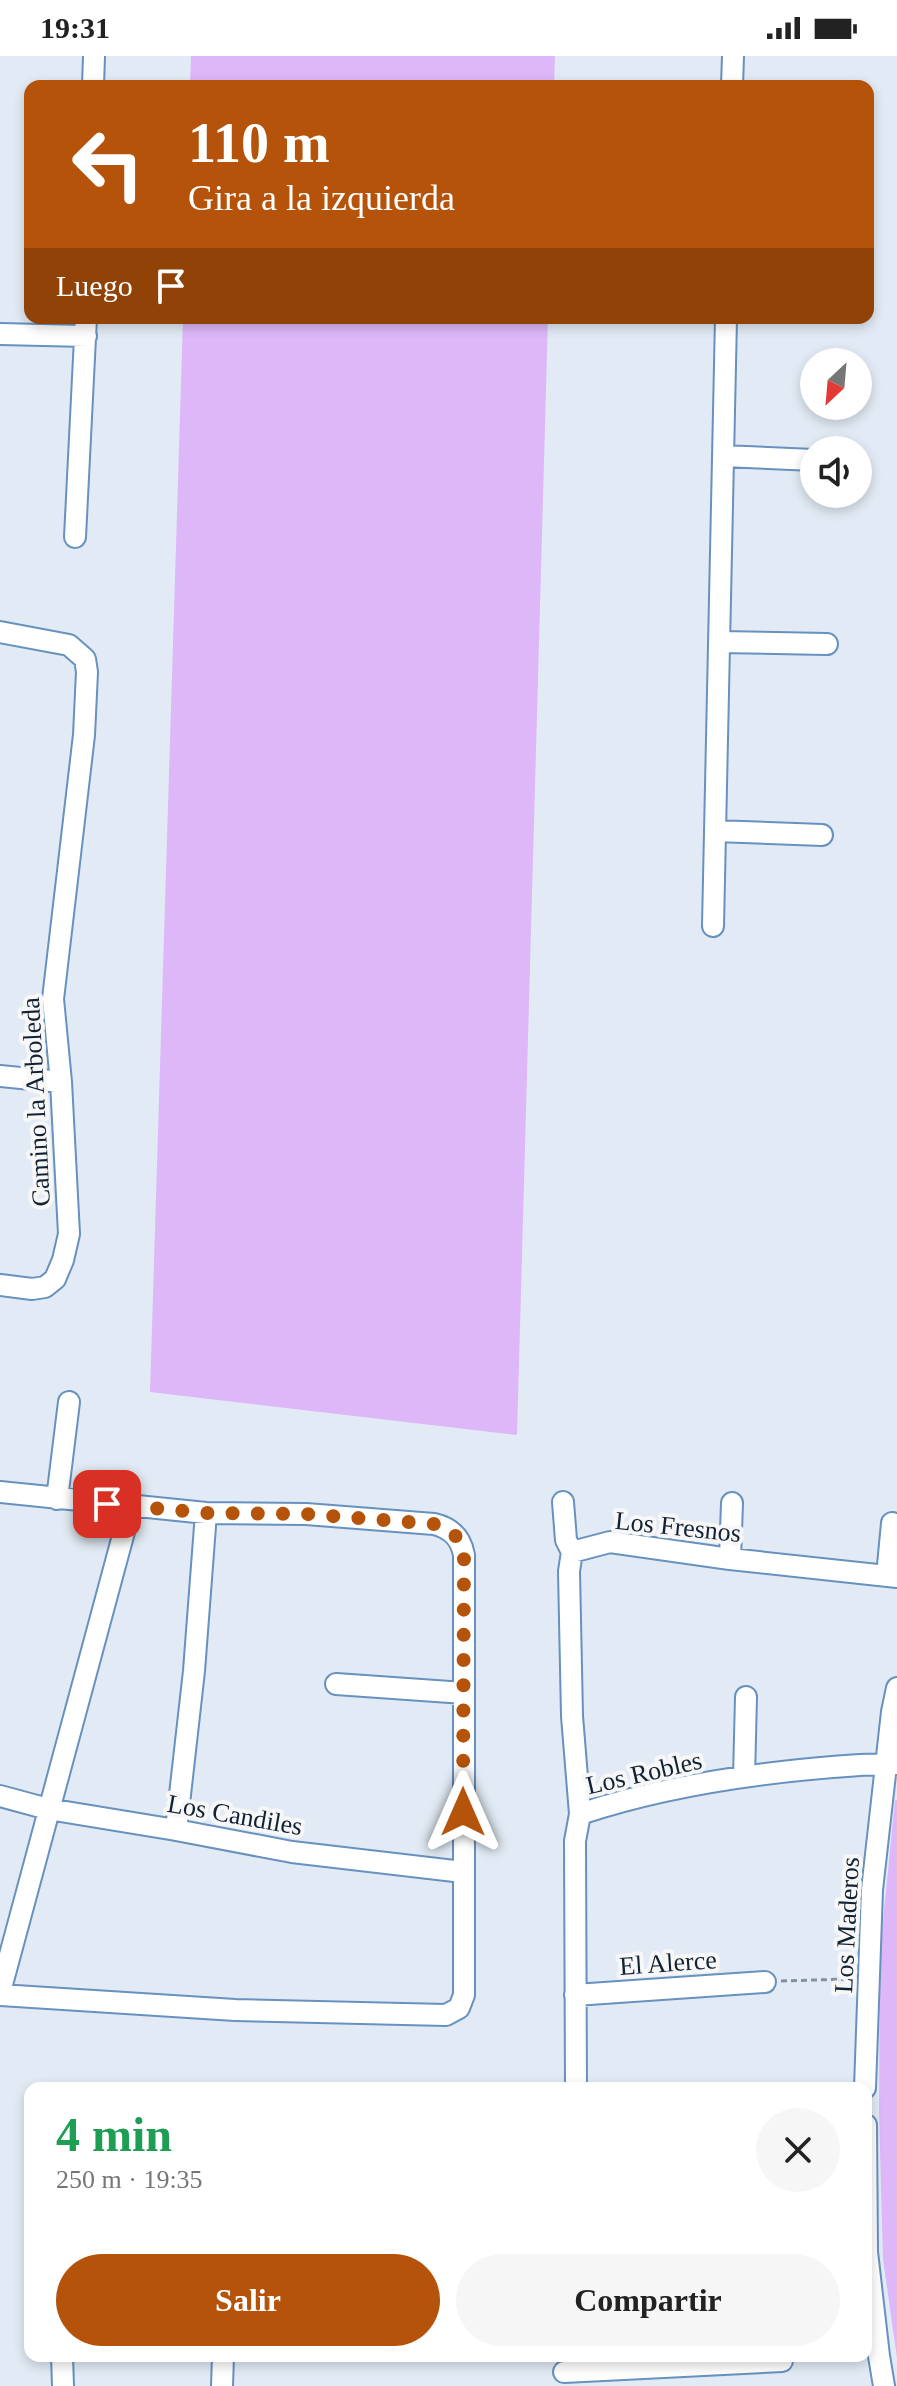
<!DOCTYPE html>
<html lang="es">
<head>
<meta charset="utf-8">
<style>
  body { margin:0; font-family:"Times New Roman",serif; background:#f6f6f6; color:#222; height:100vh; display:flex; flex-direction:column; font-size:30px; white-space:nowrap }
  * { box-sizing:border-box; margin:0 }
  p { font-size:26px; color:#767676 }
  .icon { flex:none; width:44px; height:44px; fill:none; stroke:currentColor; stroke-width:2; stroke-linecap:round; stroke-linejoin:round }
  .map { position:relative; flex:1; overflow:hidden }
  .details { position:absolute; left:24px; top:2026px; width:848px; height:280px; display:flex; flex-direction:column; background:#fff; border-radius:16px; box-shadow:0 4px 12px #0003 }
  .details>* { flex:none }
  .hud { position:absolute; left:24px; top:24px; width:850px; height:244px; border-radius:16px; box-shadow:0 4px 12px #0003; background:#b45309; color:#fff; overflow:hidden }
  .needle { width:52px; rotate:206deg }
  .fabs { position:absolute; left:800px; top:292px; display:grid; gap:16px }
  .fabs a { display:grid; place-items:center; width:72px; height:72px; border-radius:50%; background:#fff; box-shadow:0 4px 12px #0003; font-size:40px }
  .pin { position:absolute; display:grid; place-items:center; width:68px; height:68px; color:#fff; margin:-34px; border-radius:16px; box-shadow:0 4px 12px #0006 }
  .me { position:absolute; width:88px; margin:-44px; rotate:0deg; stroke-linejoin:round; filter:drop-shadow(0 0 6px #0008) }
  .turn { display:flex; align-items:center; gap:28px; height:168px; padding:0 32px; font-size:36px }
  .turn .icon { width:104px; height:104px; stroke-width:2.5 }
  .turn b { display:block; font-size:56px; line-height:68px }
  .then { display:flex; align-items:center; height:76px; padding:0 32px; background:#0003; gap:16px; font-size:30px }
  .round { display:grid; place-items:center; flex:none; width:84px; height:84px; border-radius:42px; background:#f6f6f6 }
  .headline { display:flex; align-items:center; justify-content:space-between; height:136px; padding:0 32px }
  h1 { font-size:48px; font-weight:700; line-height:60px; color:#1e9e55 }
  .action { display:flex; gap:16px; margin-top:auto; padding:16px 32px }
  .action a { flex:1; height:92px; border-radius:48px; background:#b45309; color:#fff; font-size:32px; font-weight:700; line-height:92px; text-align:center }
  .action a+a { background:#f6f6f6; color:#222 }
  .status { display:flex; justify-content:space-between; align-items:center; height:56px; padding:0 40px; background:#fff; direction:ltr }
  .status svg { height:22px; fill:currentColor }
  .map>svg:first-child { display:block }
  .green { fill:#ddb7f8 }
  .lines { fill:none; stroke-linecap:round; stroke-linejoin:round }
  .minor-casing { stroke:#6791be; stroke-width:24 }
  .path { stroke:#83909d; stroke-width:3; stroke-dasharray:6 4; stroke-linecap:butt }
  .minor { stroke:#fff; stroke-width:20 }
  .route { stroke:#b45309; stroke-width:14; stroke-dasharray:0 25.2 }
  .labels { text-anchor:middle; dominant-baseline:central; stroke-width:8; stroke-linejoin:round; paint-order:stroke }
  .street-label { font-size:26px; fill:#112234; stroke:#f7f7f7 }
</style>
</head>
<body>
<div class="status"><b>19:31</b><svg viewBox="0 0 49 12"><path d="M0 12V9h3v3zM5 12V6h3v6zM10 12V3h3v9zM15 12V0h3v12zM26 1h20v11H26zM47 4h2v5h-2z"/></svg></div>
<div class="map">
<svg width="897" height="2330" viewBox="0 0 897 2330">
  <rect width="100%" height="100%" fill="#e2ebf5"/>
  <path class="green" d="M191,0H555L554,30H190Z
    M183,262H548L517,1379L150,1336Z
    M895,1744H897V2302L883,2203L879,2056L880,1895Z"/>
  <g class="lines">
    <defs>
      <path id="minor" d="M93,30L94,0
        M732,30L733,0
        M0,278L86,280
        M723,400L814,404
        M75,481L86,262
        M0,576L69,589L85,603L87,616L84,679L53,943L61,1026L69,1178L63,1204L55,1223L45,1231L32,1233L0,1229
        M719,586L827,588
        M715,775L822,779
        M713,870L726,262
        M0,1020L61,1026
        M0,1436L206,1457L306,1458L434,1468C451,1472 461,1482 464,1499V1939L459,1952L446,1959L235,1954L0,1939
        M57,1443L69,1346
        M563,1446L566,1484L572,1496
        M730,1503L732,1447
        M887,1520L892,1467
        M336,1628L464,1637
        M744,1721L746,1641
        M0,1740L48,1753L176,1774L292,1796L463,1816
        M580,1758L572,1660L569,1515L572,1496L610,1486L730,1503L897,1521
        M176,1774L194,1615L206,1457
        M0,1936L131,1450
        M575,1939L765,1926
        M576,2032L575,1785L580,1758C667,1729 768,1715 860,1709C872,1708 885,1709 897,1708
        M865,2032L872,1834L892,1656L897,1632
        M866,2069L867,2196L879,2300L884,2330
        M62,2300L63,2330
        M564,2316L782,2305
        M222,2330L223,2300"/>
    </defs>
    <use href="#minor" class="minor-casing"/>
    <path class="path" d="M781,1925L849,1923
      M801,2304L862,2301"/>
    <use href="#minor" class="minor"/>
  </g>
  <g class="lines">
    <path class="route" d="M107,1448L206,1457L306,1458L434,1468C451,1472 461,1482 464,1499L463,1756"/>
  </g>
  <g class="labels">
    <g class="street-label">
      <text transform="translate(36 1046) rotate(-93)">Camino la Arboleda</text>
      <text transform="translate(678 1471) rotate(6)">Los Fresnos</text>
      <text transform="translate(644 1717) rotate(-13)">Los Robles</text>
      <text transform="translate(235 1759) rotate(10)">Los Candiles</text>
      <text transform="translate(847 1869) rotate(-87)">Los Maderos</text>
      <text transform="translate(668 1907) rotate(-4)">El Alerce</text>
    </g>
  </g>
</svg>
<div class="fabs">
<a><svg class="needle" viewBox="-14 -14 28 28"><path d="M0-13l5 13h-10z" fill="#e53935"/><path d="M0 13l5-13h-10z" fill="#767676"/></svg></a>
<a><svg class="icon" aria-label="sound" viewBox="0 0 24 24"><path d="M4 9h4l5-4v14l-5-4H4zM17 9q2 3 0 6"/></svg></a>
</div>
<div class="pin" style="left:107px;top:1448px;background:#d93025"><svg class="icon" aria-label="arrive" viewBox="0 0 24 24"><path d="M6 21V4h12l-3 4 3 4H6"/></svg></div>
<svg class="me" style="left:463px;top:1756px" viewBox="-20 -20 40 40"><path d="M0-17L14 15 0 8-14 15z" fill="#b45309" stroke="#fff" stroke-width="4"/></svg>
<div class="hud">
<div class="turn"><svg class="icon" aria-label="left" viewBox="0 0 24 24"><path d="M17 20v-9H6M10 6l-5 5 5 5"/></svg><div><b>110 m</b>Gira a la izquierda</div></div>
<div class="then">Luego<svg class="icon" aria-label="arrive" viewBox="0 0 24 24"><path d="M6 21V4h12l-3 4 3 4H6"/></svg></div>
</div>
<section class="details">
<div class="headline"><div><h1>4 min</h1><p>250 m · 19:35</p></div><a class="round"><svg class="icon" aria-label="close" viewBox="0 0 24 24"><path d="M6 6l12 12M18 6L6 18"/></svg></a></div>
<div class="action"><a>Salir</a><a>Compartir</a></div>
</section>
</div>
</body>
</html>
